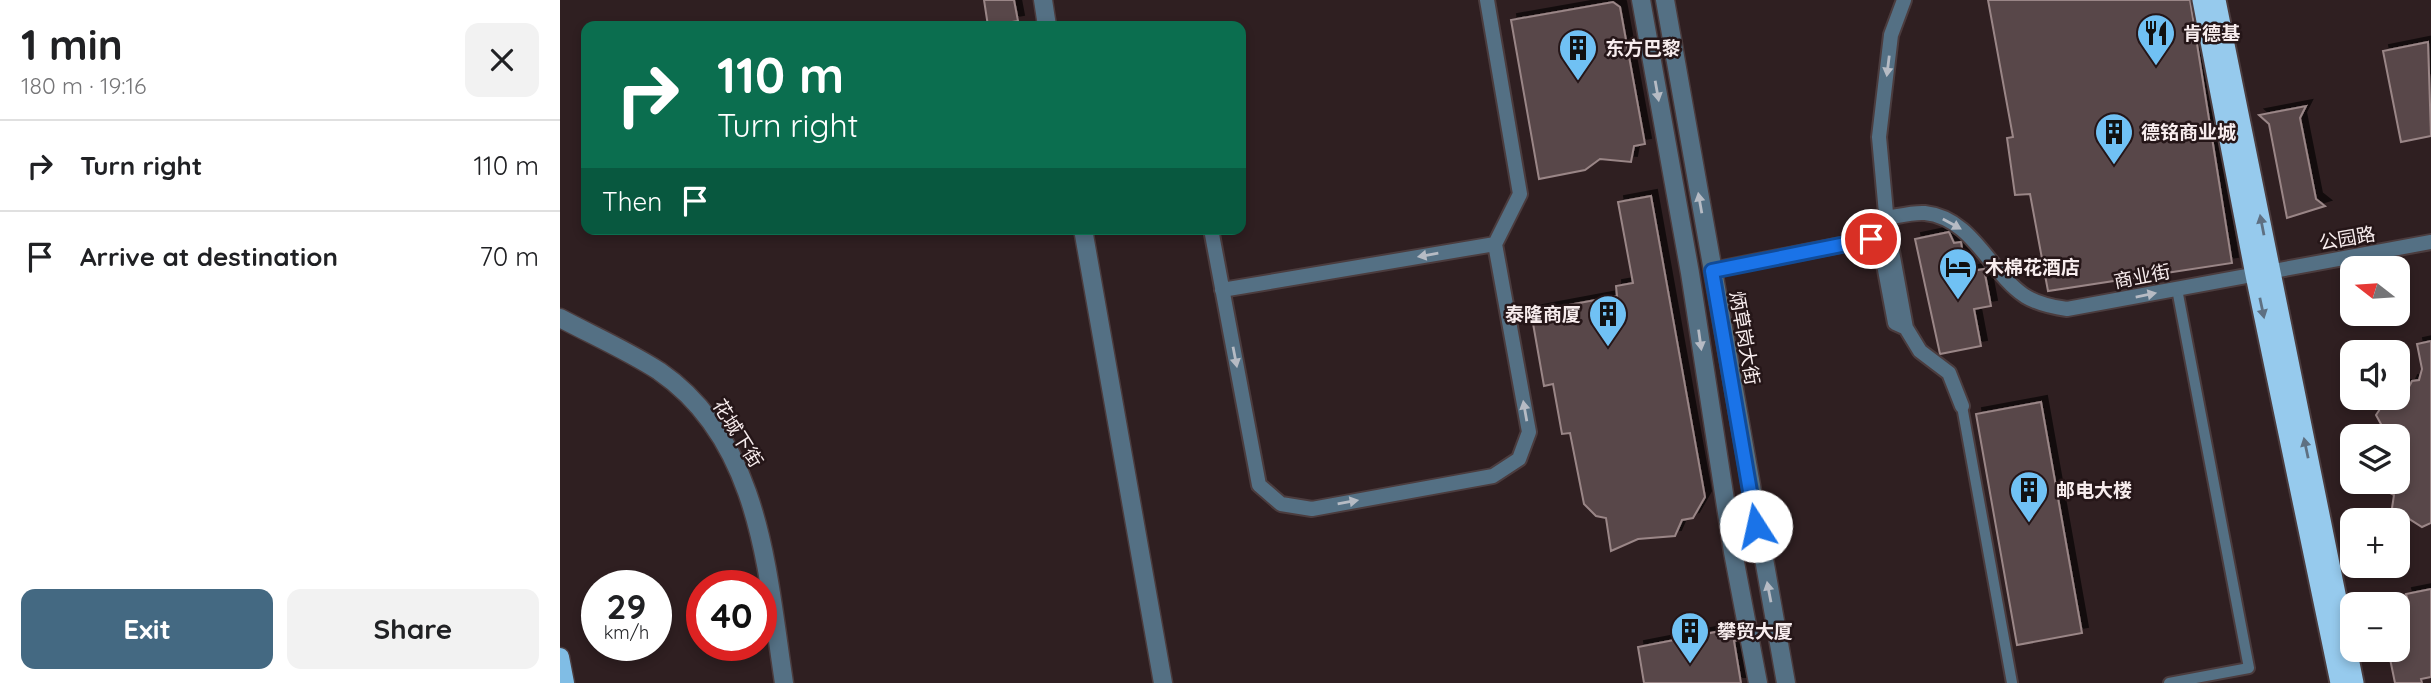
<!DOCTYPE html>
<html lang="en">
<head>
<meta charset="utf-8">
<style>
  body { margin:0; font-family:Quicksand,"Noto Sans SC",sans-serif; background:#f2f2f2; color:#202124; height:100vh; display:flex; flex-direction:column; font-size:26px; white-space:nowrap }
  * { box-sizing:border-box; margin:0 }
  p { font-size:23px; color:#757577 }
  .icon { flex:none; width:38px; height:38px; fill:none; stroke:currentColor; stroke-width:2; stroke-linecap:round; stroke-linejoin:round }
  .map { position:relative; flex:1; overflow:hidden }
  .details { display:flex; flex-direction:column; background:#fff; width:560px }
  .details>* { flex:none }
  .guide { position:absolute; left:21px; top:21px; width:665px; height:214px; border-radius:14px; box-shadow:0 4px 10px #0003; background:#0b6e4f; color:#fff; overflow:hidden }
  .needle { width:46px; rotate:287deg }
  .buttons { position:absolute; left:1780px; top:256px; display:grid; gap:14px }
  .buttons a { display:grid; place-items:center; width:70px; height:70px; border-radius:14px; background:#fff; box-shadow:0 4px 10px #0003; font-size:35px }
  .speed { position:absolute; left:21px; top:570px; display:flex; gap:14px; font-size:35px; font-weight:700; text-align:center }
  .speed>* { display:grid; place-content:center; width:91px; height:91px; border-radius:50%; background:#fff; box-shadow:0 4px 10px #0003; line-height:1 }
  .speed small { font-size:18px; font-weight:400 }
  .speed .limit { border:10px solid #d22; background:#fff; color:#111 }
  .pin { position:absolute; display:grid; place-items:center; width:60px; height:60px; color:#fff; margin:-30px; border:4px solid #fff; border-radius:50%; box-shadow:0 2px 7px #0007 }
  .me { position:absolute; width:77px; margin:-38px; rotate:350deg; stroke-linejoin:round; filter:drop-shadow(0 0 5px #0008) }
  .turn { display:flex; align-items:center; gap:24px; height:147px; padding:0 21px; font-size:32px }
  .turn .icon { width:91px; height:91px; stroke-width:2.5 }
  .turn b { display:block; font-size:49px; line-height:60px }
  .then { display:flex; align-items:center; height:66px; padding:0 21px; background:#0003; gap:14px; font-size:26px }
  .round { display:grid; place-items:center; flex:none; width:74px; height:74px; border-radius:14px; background:#f2f2f2 }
  .headline { display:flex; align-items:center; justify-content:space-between; height:119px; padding:0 21px }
  h1 { font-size:42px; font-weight:800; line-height:52px }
  .button { display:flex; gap:14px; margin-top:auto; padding:14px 21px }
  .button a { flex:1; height:80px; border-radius:14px; background:#446982; color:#fff; font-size:28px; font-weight:800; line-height:80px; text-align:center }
  .button a+a { background:#f2f2f2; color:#202124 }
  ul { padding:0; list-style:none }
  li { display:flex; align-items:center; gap:21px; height:91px; padding:0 21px; border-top:2px solid #e0e0e0 }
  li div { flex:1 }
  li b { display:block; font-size:26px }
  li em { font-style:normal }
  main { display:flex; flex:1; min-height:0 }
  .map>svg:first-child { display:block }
  .building { fill:#594748; stroke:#9a8687; stroke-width:2; filter:url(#shadow) }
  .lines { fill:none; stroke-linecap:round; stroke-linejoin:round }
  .pedestrian-casing { stroke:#4b3c3e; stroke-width:14 }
  .minor-casing { stroke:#4b3c3e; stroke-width:18 }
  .tertiary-casing { stroke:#4b3c3e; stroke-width:21 }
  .primary-casing { stroke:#4b3c3e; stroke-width:21 }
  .trunk-casing { stroke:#4b3c3e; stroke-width:23 }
  .pedestrian { stroke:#547084; stroke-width:10 }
  .minor { stroke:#547084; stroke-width:14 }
  .tertiary { stroke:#547084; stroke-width:18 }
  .primary { stroke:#80bde5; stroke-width:18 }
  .trunk { stroke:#96caed; stroke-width:19 }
  .oneway { fill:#b6bbc4 }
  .oneway2 { fill:#5e7082 }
  .route-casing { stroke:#114b97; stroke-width:18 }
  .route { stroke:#1a73e8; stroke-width:12 }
  .labels { text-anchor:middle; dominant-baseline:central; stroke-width:5; stroke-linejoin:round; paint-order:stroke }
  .poi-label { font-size:19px; font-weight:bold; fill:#f8edee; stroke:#251618; text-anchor:start }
  .street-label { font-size:19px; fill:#f8edee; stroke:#251618 }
</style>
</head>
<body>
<main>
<section class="details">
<div class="headline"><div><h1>1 min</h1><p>180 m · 19:16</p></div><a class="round"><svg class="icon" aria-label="close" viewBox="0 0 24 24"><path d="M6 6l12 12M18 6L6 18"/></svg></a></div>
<ul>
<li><svg class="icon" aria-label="right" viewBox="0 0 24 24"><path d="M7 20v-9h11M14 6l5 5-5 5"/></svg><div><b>Turn right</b></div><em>110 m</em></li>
<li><svg class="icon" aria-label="arrive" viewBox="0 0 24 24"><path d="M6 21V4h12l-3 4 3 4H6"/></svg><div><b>Arrive at destination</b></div><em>70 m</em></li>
</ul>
<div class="button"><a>Exit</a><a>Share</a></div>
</section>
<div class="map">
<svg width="1871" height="683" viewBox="0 0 1871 683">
  <defs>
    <filter id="shadow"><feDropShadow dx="6" dy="-6" stdDeviation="0" flood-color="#0009"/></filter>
  </defs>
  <rect width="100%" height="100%" fill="#2f1f21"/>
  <path class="building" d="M424,0H454L458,21L428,26Z
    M1428,0H1630L1672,263L1488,291L1470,194L1455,195L1447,138L1453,137Z
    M1053,2L1060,7L1085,144L1074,146L1071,162L1040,159L1025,170L979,179L951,20Z
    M1868,42L1871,136L1841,142L1823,51Z
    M1746,106L1740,118L1756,199L1765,206L1727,218L1709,124L1699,115Z
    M1091,196L1145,497L1133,518L1122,520L1115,536L1078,539L1051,551L1046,518L1036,516L1024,504L1010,433L1002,434L993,384L984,386L971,312L1057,296L1056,286L1073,283L1058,202Z
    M1389,232L1394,243L1401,242L1406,272L1424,269L1431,306L1414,309L1421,346L1380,354L1355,239Z
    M1871,341V523L1862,527L1832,508L1834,495L1828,492V481H1838V436H1814L1822,426L1816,415L1828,397H1838V385L1849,387L1852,381L1859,380L1862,369L1857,344Z
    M1481,402L1522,633L1457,645L1416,414Z
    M1871,589V677L1861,679L1862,683H1835L1828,649H1838V603L1848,601L1846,594Z
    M1176,628L1178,640L1174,641L1181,683H1084L1078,647Z"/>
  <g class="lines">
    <defs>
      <path id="pedestrian" d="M1402,406L1452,683
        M1609,683L1689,668L1617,289"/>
      <path id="minor" d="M1344,0L1331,35L1319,137L1327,224L1346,328L1360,351L1389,373L1402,406
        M1327,218C1339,216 1353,212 1365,213C1413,218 1430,273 1465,296C1478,304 1492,307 1507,309L1871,242
        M651,229L699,485L721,504L752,509L933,476L959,459L969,432L935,244L960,194L927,0
        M1152,270L1311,239L1320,243L1335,323L1346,328
        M662,290L935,244"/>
      <path id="tertiary" d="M483,0L487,26
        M1081,0L1130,273L1173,552L1198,683
        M1105,0L1226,683
        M523,229L603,683
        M0,318C32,335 68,351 99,371C201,441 207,572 224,683"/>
      <path id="primary" d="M0,657L5,683"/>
      <path id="trunk" d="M1642,0L1695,275L1780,683
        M1656,0L1794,683"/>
    </defs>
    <use href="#pedestrian" class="pedestrian-casing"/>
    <use href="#minor" class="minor-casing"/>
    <use href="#tertiary" class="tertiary-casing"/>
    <use href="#primary" class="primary-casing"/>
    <use href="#trunk" class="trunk-casing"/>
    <use href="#pedestrian" class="pedestrian"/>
    <use href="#minor" class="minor"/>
    <use href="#tertiary" class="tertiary"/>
    <use href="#primary" class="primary"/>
    <use href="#trunk" class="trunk"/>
  </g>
  <defs><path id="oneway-solid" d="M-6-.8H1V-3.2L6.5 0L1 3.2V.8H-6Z" transform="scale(1.75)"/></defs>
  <g class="oneway">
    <use href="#oneway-solid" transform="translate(1328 66) rotate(97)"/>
    <use href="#oneway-solid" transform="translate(1097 91) rotate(80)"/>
    <use href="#oneway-solid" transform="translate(1140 203) rotate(-100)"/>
    <use href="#oneway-solid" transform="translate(1392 224) rotate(29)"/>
    <use href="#oneway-solid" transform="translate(868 255) rotate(170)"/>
    <use href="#oneway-solid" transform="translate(1586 295) rotate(-11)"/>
    <use href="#oneway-solid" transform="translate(1140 340) rotate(82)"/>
    <use href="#oneway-solid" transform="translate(675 357) rotate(79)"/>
    <use href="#oneway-solid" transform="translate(965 411) rotate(-100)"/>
    <use href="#oneway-solid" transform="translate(788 502) rotate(-10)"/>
    <use href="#oneway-solid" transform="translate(1209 592) rotate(-101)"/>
  </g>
  <g class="oneway2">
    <use href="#oneway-solid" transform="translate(1702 225) rotate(-101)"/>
    <use href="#oneway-solid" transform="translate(1702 308) rotate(78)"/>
    <use href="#oneway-solid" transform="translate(1746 448) rotate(-102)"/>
  </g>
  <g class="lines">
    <defs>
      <path id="route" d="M1196,526L1152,271L1311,239"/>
    </defs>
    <use href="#route" class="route-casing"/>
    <use href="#route" class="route"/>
  </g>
  <defs>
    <symbol id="restaurant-pin" viewBox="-11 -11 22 30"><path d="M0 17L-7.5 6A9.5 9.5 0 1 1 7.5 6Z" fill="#70c1f4" stroke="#251618"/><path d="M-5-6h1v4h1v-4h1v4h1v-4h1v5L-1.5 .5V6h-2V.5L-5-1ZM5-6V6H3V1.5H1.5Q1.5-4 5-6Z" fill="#111"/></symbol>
    <symbol id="building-pin" viewBox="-11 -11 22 30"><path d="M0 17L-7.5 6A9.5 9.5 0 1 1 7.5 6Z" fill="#70c1f4" stroke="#251618"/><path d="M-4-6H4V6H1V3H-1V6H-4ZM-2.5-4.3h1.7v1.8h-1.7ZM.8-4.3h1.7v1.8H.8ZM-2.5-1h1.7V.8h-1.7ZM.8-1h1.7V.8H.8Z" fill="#111"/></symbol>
    <symbol id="hotel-pin" viewBox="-11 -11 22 30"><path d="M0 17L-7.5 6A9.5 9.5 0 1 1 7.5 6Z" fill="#70c1f4" stroke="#251618"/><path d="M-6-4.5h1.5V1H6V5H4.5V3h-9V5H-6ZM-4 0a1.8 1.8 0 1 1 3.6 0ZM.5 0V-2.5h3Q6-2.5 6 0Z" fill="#111"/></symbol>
  </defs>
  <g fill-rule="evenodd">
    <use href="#restaurant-pin" x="1574" y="11" width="44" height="60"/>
    <use href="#building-pin" x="996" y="26" width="44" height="60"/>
    <use href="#building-pin" x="1532" y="110" width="44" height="60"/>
    <use href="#hotel-pin" x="1376" y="245" width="44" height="60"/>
    <use href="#building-pin" x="1026" y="292" width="44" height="60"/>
    <use href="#building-pin" x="1447" y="468" width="44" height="60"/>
    <use href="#building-pin" x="1108" y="609" width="44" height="60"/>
  </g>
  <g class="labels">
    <g class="poi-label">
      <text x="1623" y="33">肯德基</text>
      <text x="1045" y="48">东方巴黎</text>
      <text x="1581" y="132">德铭商业城</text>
      <text x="1425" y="267">木棉花酒店</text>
      <text x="1021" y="314" text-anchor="end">泰隆商厦</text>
      <text x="1496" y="490">邮电大楼</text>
      <text x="1157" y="631">攀贸大厦</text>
    </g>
    <g class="street-label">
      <text transform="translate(1787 238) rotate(-10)">公园路</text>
      <text transform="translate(1582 276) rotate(-11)">商业街</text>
      <text transform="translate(1185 338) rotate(80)">炳草岗大街</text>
      <text transform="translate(178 433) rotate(58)">花城下街</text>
    </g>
  </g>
</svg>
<div class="buttons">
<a><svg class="needle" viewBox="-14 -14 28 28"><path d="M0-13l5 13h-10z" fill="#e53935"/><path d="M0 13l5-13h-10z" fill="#757577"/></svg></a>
<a><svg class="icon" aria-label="sound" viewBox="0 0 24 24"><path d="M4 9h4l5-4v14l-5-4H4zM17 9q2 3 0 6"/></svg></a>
<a><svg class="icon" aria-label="layers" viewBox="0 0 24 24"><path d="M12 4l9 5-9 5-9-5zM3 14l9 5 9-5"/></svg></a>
<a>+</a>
<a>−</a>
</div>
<div class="speed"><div>29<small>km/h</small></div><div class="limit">40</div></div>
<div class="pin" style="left:1311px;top:239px;background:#d93025"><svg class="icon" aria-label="arrive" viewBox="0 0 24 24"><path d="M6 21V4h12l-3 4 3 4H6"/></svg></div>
<svg class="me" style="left:1196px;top:526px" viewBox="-20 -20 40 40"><circle r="19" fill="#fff"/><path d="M0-13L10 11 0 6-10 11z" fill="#1a73e8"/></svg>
<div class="guide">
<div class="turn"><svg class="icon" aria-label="right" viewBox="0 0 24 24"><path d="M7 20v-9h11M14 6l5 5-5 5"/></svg><div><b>110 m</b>Turn right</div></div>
<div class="then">Then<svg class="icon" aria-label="arrive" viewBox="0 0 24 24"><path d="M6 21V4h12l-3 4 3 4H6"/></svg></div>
</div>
</div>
</main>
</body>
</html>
